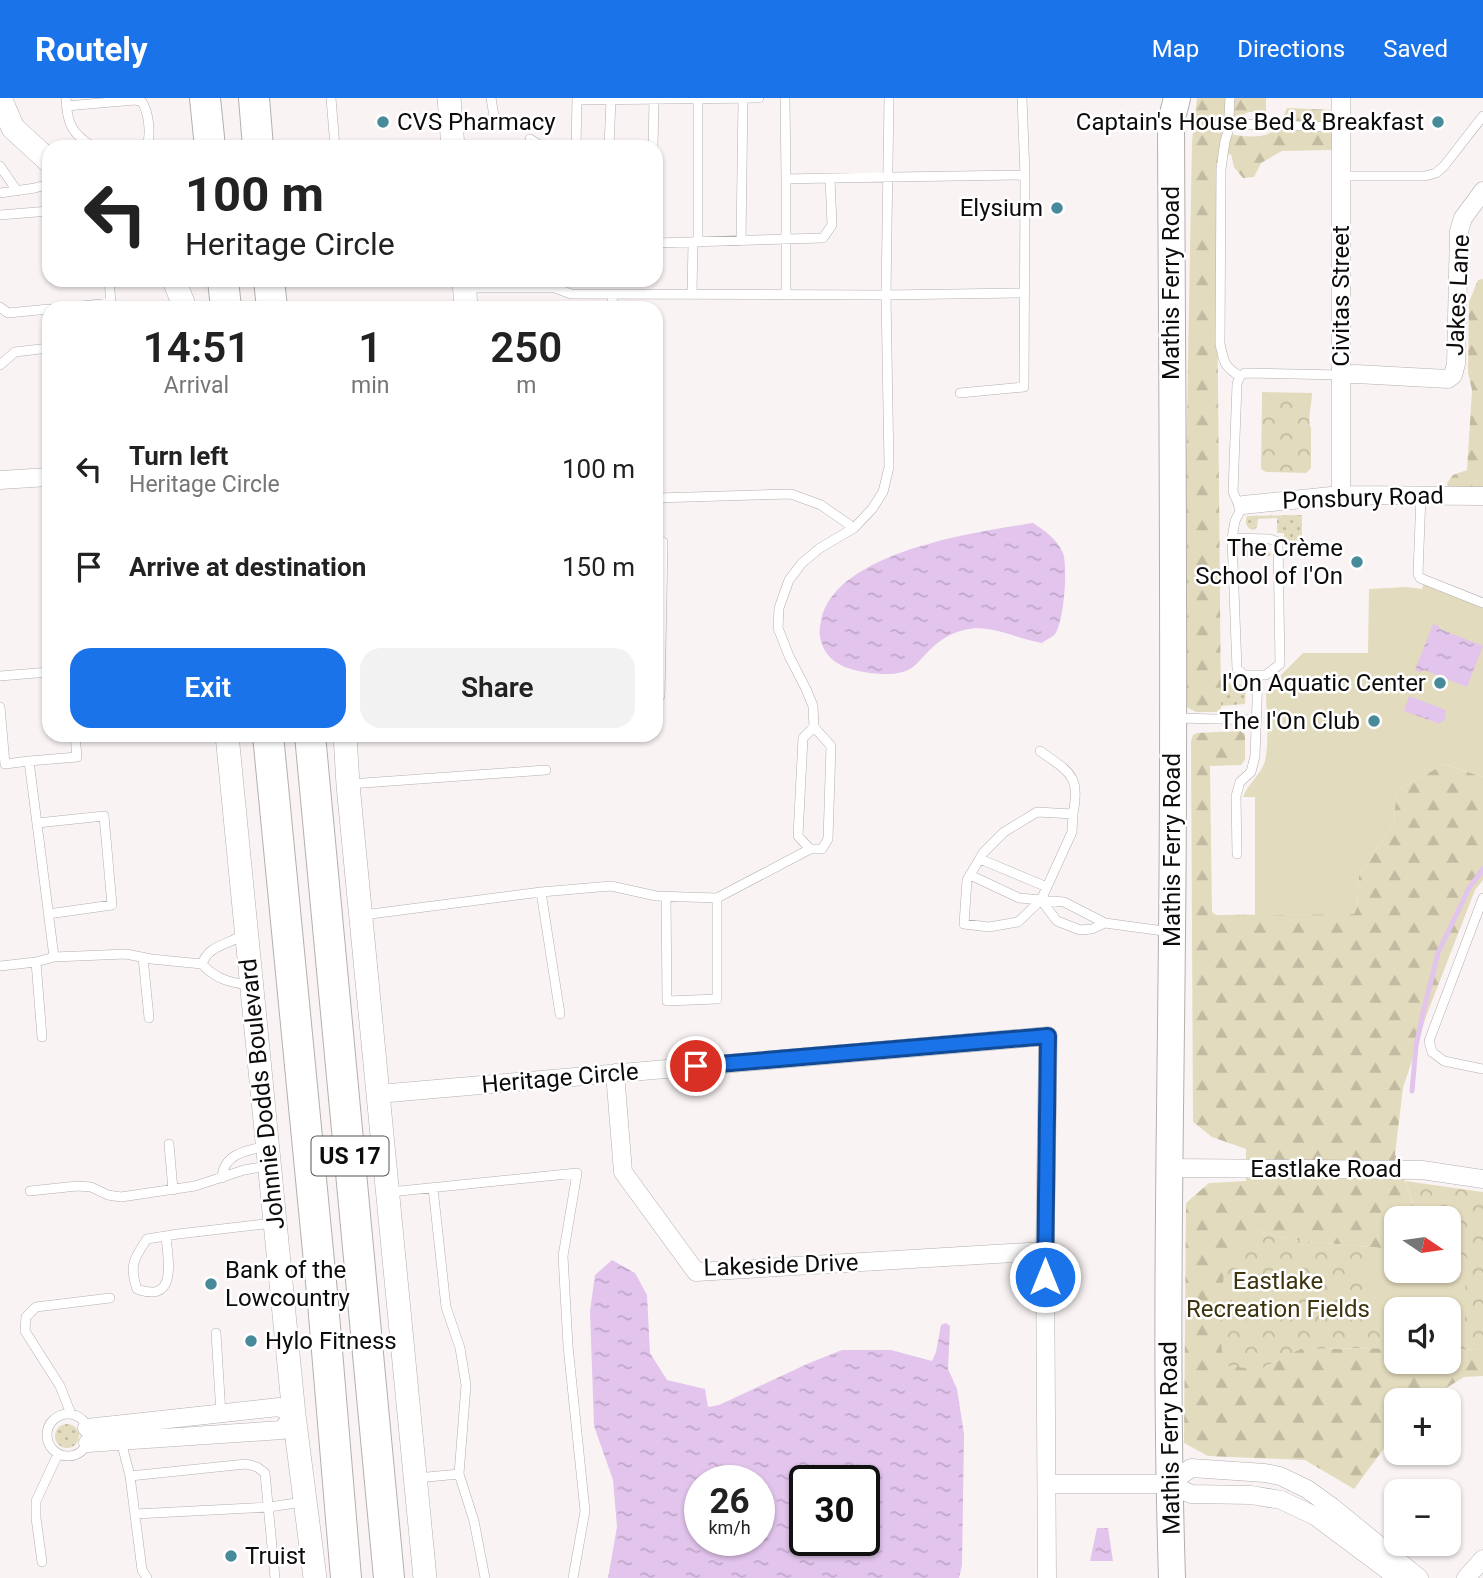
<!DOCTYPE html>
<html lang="en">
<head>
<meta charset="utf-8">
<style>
  body { margin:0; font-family:Roboto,sans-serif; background:#f2f2f2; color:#222; height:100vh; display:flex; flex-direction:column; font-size:26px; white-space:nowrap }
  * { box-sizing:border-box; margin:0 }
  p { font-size:23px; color:#767676 }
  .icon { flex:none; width:38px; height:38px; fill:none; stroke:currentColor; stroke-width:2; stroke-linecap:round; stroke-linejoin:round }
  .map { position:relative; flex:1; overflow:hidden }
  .side { position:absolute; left:42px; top:203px; width:621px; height:441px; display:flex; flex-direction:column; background:#fff; border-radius:21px; box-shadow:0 2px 5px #0004 }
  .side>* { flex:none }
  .guide { position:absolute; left:42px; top:42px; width:621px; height:147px; border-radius:21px; box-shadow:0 2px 5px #0004; background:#fff; color:#222; overflow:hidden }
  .needle { width:46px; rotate:103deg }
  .tools { position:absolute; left:1384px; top:1108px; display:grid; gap:14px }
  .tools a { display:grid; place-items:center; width:77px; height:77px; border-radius:14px; background:#fff; box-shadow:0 2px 5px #0004; font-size:35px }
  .speed { position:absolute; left:684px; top:1367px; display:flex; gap:14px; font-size:35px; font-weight:700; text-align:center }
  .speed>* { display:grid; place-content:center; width:91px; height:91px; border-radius:50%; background:#fff; box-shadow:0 2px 5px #0004; line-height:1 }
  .speed small { font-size:18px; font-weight:400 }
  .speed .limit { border:4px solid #111; border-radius:10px; background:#fff; color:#111 }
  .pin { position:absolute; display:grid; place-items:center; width:60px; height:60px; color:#fff; margin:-30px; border:4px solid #fff; border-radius:50%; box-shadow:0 2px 7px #0007 }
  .me { position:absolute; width:77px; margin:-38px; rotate:0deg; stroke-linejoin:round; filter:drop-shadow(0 0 5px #0008) }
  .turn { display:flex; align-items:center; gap:24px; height:147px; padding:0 28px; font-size:32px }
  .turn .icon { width:91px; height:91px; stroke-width:2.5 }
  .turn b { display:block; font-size:49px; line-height:60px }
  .eta { display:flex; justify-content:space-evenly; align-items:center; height:119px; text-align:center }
  .eta b { font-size:42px; font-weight:600; line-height:49px }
  .button { display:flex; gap:14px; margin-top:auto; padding:14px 28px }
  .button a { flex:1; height:80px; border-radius:21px; background:#1a73e8; color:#fff; font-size:28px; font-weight:600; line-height:80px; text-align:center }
  .button a+a { background:#f2f2f2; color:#222 }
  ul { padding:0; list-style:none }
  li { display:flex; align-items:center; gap:21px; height:98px; padding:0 28px }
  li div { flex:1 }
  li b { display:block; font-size:26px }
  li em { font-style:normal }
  header { display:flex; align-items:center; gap:42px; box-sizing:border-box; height:98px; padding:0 35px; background:#1a73e8; color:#fff }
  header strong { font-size:33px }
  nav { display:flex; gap:38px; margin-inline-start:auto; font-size:24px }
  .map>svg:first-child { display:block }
  .grass { fill:url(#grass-dots) }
  .forest { fill:url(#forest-firs) }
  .park { fill:url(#park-crowns) }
  .pitch { fill:#e3dbbd }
  .water { fill:url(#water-ripples); fill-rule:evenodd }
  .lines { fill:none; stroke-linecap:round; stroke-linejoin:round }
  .stream { stroke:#e2c4ec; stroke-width:5 }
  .service-casing { stroke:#b4afaf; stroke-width:10 }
  .minor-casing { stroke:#b4afaf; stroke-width:19 }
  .tertiary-casing { stroke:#b4afaf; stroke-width:24 }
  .secondary-casing { stroke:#b4afaf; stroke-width:28 }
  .trunk-casing { stroke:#b4afaf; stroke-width:32 }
  .service { stroke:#fff; stroke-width:9 }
  .minor { stroke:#fff; stroke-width:18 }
  .tertiary { stroke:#fff; stroke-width:23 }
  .secondary { stroke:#fff; stroke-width:26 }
  .trunk { stroke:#fff; stroke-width:30 }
  .route-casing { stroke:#114b97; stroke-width:18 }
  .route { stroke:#1a73e8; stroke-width:12 }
  .poi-dot { fill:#478b9a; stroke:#fff; stroke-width:2.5 }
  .labels { text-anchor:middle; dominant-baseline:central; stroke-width:5; stroke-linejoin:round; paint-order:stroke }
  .shield { fill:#fff; stroke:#565454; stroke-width:2 }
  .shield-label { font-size:23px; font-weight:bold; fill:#0d0b0b }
  .poi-label { font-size:24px; fill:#0d0b0b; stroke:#fff; text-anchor:end }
  .street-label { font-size:24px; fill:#0d0b0b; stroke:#fff }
  .park-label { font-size:24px; fill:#3d340e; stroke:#fff }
</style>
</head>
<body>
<header>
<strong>Routely</strong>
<nav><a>Map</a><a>Directions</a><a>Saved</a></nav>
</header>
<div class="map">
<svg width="1483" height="1480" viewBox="0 0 1483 1480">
  <defs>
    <pattern id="grass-dots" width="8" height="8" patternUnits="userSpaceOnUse" patternTransform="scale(1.75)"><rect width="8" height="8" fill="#e3dbbd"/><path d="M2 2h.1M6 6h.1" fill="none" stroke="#c2bba1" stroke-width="1.8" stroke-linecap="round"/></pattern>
    <pattern id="forest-firs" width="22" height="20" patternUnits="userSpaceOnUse" patternTransform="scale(1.75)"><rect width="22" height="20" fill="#e3dbbd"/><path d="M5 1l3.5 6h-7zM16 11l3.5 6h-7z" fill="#c2bba1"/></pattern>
    <pattern id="park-crowns" width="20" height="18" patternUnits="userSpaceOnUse" patternTransform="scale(1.75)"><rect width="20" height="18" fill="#e3dbbd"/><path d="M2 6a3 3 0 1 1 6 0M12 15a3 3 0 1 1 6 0" fill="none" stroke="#c2bba1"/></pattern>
    <pattern id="water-ripples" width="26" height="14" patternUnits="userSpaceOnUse" patternTransform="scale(1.75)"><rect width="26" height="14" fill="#e2c4ec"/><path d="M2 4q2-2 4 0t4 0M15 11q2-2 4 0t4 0" fill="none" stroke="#c1a7c9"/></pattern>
  </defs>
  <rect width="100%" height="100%" fill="#f9f4f3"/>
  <path class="grass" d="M1302,417V443H1284V435H1277V420L1258,421L1257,429L1254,432C1247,431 1244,425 1247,418Z
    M1256,450L1266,452L1271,456L1270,458L1247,459L1245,457L1248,451Z
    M1220,585L1246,587L1245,606L1221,608Z
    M55 1338a12 12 0 1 1 24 0a12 12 0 1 1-24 0Z"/>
  <path class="forest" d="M1197,0H1266V14H1249L1224,25L1223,35C1241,38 1267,44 1279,27C1282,22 1284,16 1287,10L1332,12V52L1282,53L1261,65L1254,79L1243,80L1234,69L1231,56L1223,58L1216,66L1221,614H1196L1187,609L1186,598L1185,428L1192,44Z
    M1483,181V392L1449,393L1447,385L1453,377L1467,372L1472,292L1468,275L1469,204L1478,182Z
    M1240,633L1245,636V662L1241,667L1210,668L1212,814L1216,817L1354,816L1357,809L1359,777L1394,726L1396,696L1400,691L1444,666L1483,679V782L1475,792L1427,916L1403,990L1395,1056L1418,1120H1396V1146L1390,1151L1293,1142L1255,1132L1240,1151L1259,1272L1300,1251L1396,1250V1264H1449V1251L1483,1252V1278L1464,1279L1427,1302H1396V1334L1354,1391L1305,1362L1208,1358L1184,1345L1186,1105L1209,1085L1246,1083V1051L1212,1039L1193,1024L1191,643L1193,637L1197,635Z"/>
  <path class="park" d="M1262,294L1312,295C1312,306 1307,322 1311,330V370L1306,375L1266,374L1261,371Z
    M1405,1083L1483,1094V1252L1449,1251V1211H1396V1250L1300,1251L1259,1272L1223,1267L1220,1231L1224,1170L1255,1132L1293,1142L1390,1151L1396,1146V1172H1449V1120H1418Z"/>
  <path class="pitch" d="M1424,485L1483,509V679L1444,666L1400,691L1396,696L1394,726L1359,777L1357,809L1354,816L1255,817V699H1243C1248,686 1259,678 1264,666C1270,649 1266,611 1266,592L1303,555H1368L1369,491L1407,489L1422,491Z
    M1362,1158H1396V1172H1449V1158H1466L1465,1226H1449V1211H1396V1225H1362Z
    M1232,1188H1267V1223H1232Z"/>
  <path class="water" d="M1033,425C1045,433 1057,441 1063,455C1068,469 1064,524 1055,536C1053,539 1045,542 1042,545C1016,541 990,525 964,532C947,536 936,545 924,558C921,561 917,566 913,569C899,580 868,576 851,571C834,566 823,556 820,539C819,533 820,529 821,523C834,454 976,434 1033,425Z
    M1433,526L1439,528L1440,531L1483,548L1467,589L1424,572L1421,574L1415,572Z
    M1409,598L1446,612L1444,616L1446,617L1444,623H1442L1440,626L1404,613Z
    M612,1162L635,1175L647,1197L650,1255L667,1282L705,1291L708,1309L719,1307L807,1266L842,1252H891L932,1263L936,1254L941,1227L946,1225L950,1228L948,1271L957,1291L964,1336L962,1467L959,1480H608L617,1429L613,1382L594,1328L590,1213L595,1177ZM760,1382V1442H700V1382ZM805,1382H864V1442H805Z
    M1097,1430H1108L1113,1463H1090Z"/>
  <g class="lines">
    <path class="stream" d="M1412,993L1416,948L1423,915L1438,855L1469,790L1483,771"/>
    <defs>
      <path id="service" d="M66,0C67,25 71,35 93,49
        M331,0L335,49
        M491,0L494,18L507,27
        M785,0L786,81
        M889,0L886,197L1024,195
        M1230,0L1229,19L1231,24L1235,26L1342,29
        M577,2L759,0
        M66,8L135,2L142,4C149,15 151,36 147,49
        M1231,24L1225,43L1221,71L1220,246C1224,264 1224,269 1240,278
        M530,41L543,49
        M576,49L577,0
        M609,49L611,2
        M653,49L654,1
        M0,68L17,93
        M1342,78H1425L1436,75L1444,68L1483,18
        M830,80L1025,77L1022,0
        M0,95L35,90L49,86
        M0,117L49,113
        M741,143L743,0
        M698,144V1
        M656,145L823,140L832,127L830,80L786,81V197
        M466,190H555L556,182
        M555,190L571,196L886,197L889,369L883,394L872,411L854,430L820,450L802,465L789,482L779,510L778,530L789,558L806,591L813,608L814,629L831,648L828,741L822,751H810L798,738L803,640L814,629
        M692,196L693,144
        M612,197L613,210
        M0,209L8,215L49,211
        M62,210L111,205L109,182
        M0,267L15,254L49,250
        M960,295L1024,289L1025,77
        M1421,397L1418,476L1420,480L1483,505
        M656,400L791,396L821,407L854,430
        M1232,440L1270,441L1278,444L1280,566L1266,577H1244L1237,571L1232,440L1235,423L1243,407L1237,403L1233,394L1237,286L1240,278L1245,275L1341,277
        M658,502H662L663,444
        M0,578L49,574
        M656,599L660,598L662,502
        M0,609L5,666L29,663
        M1178,620L1256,622
        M75,637L77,659L29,663L54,859L126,856L151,861L202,866C215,881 231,885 250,887
        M1040,653C1069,674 1081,677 1073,716
        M350,686L546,672
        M1037,714L1073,716L1072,734L1041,802L1018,824L989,829L964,826L967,782L983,755L1004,734Z
        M37,725L104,718L112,807L48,816
        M1237,756L1236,698L1240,684L1251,674L1255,658L1258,577
        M980,761L1047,789
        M970,777L1019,800L1041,802
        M541,794L611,788L656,798L717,800V901L667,903L666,799
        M717,800L810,751
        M1483,800L1429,943L1432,954L1444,963L1483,971
        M363,817L541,794L560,916
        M1105,825L1092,831L1080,832L1057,823L1041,802L1064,804L1105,825L1171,834
        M143,859L149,920
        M36,864L42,939
        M202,866C210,845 229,848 245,835
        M0,868L36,864L54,859
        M169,1046L173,1092
        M222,1080C223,1056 247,1052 267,1048
        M30,1093L77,1088L91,1089L108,1097L121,1099L195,1088L244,1072L267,1068
        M390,1094L577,1075L563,1158L568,1248L585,1413L573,1480
        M166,1138C168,1162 178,1206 137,1191C129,1168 134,1160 147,1141L178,1136L273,1125
        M216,1235L221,1316
        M47 1337a21 21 0 1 1 42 0a21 21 0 1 1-42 0Z
        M71,1316L60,1288L25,1233L26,1219L36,1209L110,1200
        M121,1343L130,1378L142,1472L147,1480
        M459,1376L474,1423L485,1480
        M130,1378L246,1366L257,1369L265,1375L275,1480
        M417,1380L459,1376L466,1287L460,1250L446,1209L433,1090
        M135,1416L269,1409L303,1404
        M42,1464L36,1420V1403L58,1356"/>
      <path id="minor" d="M1341,277L1356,276L1448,281L1453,277L1456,266L1459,133L1463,120L1483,93
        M0,382L49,379
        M1341,397V0
        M1243,407L1341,397L1483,398
        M615,975L623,1074L696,1174L1045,1153
        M378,996L1048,938L1045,1153L1047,1480
        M1169,1070L1422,1072L1483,1081
        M87,1330L279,1309L294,1317L282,1332L88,1345
        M1048,1386H1169L1191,1396L1251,1397L1281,1402L1315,1418L1398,1480
        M1169,1386L1191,1370L1265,1375L1280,1378L1307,1391L1332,1409L1419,1480
        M1466,1480L1483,1461"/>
      <path id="tertiary" d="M0,0L13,30L49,63
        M449,0L453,49
        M174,182L185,210
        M464,182L466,210
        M227,637L294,1317L315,1480
        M345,637L348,687L425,1480"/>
      <path id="secondary" d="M1172,1480C1165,1265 1170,1051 1172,836C1175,566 1172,295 1171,24L1177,0"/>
      <path id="trunk" d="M205,0L210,49
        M254,0L258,49
        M223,182L226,210
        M269,182L272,210
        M268,637L323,1205L346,1480
        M310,637L389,1480"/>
    </defs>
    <use href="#service" class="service-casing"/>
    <use href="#minor" class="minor-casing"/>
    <use href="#tertiary" class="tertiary-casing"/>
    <use href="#secondary" class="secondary-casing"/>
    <use href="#trunk" class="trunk-casing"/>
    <use href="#service" class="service"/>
    <use href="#minor" class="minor"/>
    <use href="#tertiary" class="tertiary"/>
    <use href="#secondary" class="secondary"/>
    <use href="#trunk" class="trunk"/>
  </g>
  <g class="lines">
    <defs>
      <path id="route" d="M696,968L1048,938L1045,1179"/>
    </defs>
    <use href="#route" class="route-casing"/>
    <use href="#route" class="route"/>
  </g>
  <g class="poi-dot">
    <circle cx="383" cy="24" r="7"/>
    <circle cx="1438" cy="24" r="7"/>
    <circle cx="1057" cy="110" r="7"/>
    <circle cx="1357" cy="464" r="7"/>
    <circle cx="1440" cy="585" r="7"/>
    <circle cx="1374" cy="623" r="7"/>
    <circle cx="211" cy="1186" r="7"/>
    <circle cx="251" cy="1243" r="7"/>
    <circle cx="231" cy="1458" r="7"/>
  </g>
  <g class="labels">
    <rect class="shield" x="311.5" y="1038.5" width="77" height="39" rx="5"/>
    <g class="shield-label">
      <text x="350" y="1058">US 17</text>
    </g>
    <g class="poi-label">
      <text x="397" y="24" text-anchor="start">CVS Pharmacy</text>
      <text x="1424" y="24">Captain's House Bed &amp; Breakfast</text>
      <text x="1043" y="110">Elysium</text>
      <text x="1343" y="450">The Crème<tspan x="1343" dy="28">School of I'On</tspan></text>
      <text x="1426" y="585">I'On Aquatic Center</text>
      <text x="1360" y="623">The I'On Club</text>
      <text x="225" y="1172" text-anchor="start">Bank of the<tspan x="225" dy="28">Lowcountry</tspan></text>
      <text x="265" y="1243" text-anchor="start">Hylo Fitness</text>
      <text x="245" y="1458" text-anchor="start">Truist</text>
    </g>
    <g class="street-label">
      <text transform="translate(1171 185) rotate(-90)">Mathis Ferry Road</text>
      <text transform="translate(1458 197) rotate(-87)">Jakes Lane</text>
      <text transform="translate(1341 198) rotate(-90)">Civitas Street</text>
      <text transform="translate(1363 400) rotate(-2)">Ponsbury Road</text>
      <text transform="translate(1172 752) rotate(-90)">Mathis Ferry Road</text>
      <text transform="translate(560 980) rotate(-5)">Heritage Circle</text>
      <text transform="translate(262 996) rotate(-96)">Johnnie Dodds Boulevard</text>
      <text x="1326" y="1071">Eastlake Road</text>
      <text transform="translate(781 1167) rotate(-2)">Lakeside Drive</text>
      <text transform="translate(1170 1340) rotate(-91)">Mathis Ferry Road</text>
    </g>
    <g class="park-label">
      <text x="1278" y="1183">Eastlake<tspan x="1278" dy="28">Recreation Fields</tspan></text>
    </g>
  </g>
</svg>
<div class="tools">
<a><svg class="needle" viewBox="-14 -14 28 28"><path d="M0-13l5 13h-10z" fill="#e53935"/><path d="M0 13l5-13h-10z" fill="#767676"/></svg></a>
<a><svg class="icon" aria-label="sound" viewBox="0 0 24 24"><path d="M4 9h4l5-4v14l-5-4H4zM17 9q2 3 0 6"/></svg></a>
<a>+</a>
<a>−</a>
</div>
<div class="speed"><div>26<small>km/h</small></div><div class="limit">30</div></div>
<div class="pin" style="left:696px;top:968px;background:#d93025"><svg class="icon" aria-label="arrive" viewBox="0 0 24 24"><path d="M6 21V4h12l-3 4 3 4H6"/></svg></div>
<svg class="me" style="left:1045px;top:1179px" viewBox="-20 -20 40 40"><circle r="17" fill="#1a73e8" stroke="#fff" stroke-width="3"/><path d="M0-11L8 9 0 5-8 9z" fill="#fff"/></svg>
<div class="guide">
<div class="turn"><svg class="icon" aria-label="left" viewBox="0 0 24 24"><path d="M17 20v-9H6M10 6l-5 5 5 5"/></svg><div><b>100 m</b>Heritage Circle</div></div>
</div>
<section class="side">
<div class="eta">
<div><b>14:51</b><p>Arrival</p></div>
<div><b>1</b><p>min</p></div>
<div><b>250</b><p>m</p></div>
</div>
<ul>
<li><svg class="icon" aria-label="left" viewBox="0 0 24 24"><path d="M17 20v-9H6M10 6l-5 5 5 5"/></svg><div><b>Turn left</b><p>Heritage Circle</p></div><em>100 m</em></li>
<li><svg class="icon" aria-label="arrive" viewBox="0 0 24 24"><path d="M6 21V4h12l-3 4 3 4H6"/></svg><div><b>Arrive at destination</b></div><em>150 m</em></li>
</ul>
<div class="button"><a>Exit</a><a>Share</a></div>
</section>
</div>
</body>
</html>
